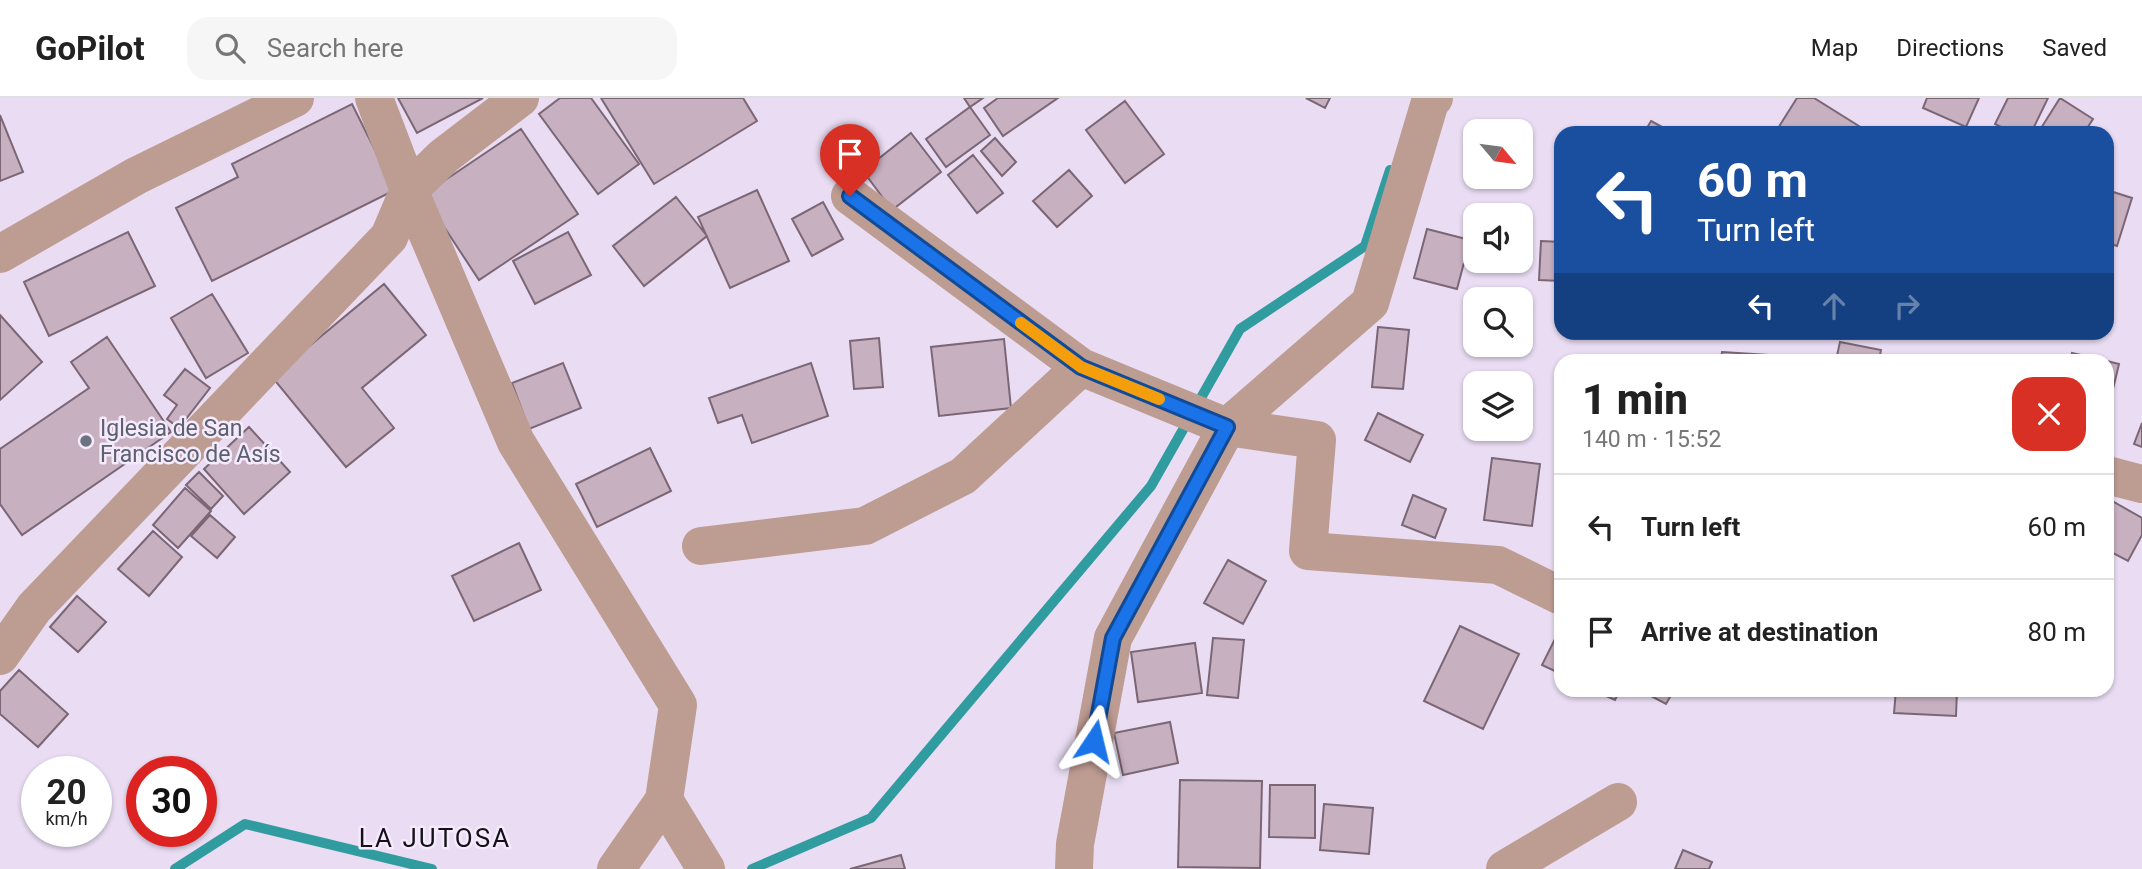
<!DOCTYPE html>
<html lang="en">
<head>
<meta charset="utf-8">
<style>
  body { margin:0; font-family:Roboto,sans-serif; background:#f6f6f6; color:#222; height:100vh; display:flex; flex-direction:column; font-size:26px; white-space:nowrap }
  * { box-sizing:border-box; margin:0 }
  p { font-size:23px; color:#767676 }
  .icon { flex:none; width:38px; height:38px; fill:none; stroke:currentColor; stroke-width:2; stroke-linecap:round; stroke-linejoin:round }
  .map { position:relative; flex:1; overflow:hidden }
  .side { position:absolute; left:1554px; top:256px; width:560px; height:343px; display:flex; flex-direction:column; background:#fff; border-radius:21px; box-shadow:0 2px 5px #0004 }
  .side>* { flex:none }
  .guide { position:absolute; left:1554px; top:28px; width:560px; height:214px; border-radius:21px; box-shadow:0 2px 5px #0004; background:#1a4fa0; color:#fff; overflow:hidden }
  .needle { width:46px; rotate:119deg }
  .buttons { position:absolute; left:1463px; top:21px; display:grid; gap:14px }
  .buttons a { display:grid; place-items:center; width:70px; height:70px; border-radius:14px; background:#fff; box-shadow:0 2px 5px #0004; font-size:35px }
  .speed { position:absolute; left:21px; top:658px; display:flex; gap:14px; font-size:35px; font-weight:700; text-align:center }
  .speed>* { display:grid; place-content:center; width:91px; height:91px; border-radius:50%; background:#fff; box-shadow:0 2px 5px #0004; line-height:1 }
  .speed small { font-size:18px; font-weight:400 }
  .speed .limit { border:10px solid #d22; background:#fff; color:#111 }
  .pin { position:absolute; display:grid; place-items:center; width:60px; height:60px; color:#fff; margin:-72px -30px; border-radius:50% 50% 50% 0; rotate:-45deg; box-shadow:0 0 7px #0007 }
  .pin .icon { rotate:45deg }
  .me { position:absolute; width:77px; margin:-38px; rotate:10deg; stroke-linejoin:round; filter:drop-shadow(0 0 5px #0008) }
  .turn { display:flex; align-items:center; gap:24px; height:147px; padding:0 28px; font-size:32px }
  .turn .icon { width:91px; height:91px; stroke-width:2.5 }
  .turn b { display:block; font-size:49px; line-height:60px }
  .lanes { display:flex; align-items:center; height:66px; padding:0 28px; background:#0003; justify-content:center; gap:35px; direction:ltr }
  .lanes .off { opacity:.35 }
  .round { display:grid; place-items:center; flex:none; width:74px; height:74px; border-radius:21px; background:#f6f6f6 }
  .head { display:flex; align-items:center; justify-content:space-between; height:119px; padding:0 28px }
  h1 { font-size:42px; font-weight:800; line-height:52px }
  ul { padding:0; list-style:none }
  li { display:flex; align-items:center; gap:21px; height:105px; padding:0 28px; border-top:2px solid #e0e0e0 }
  li div { flex:1 }
  li b { display:block; font-size:26px }
  li em { font-style:normal }
  header { display:flex; align-items:center; gap:42px; box-sizing:border-box; height:98px; padding:0 35px; background:#fff; border-bottom:2px solid #e0e0e0 }
  header strong { font-size:33px }
  nav { display:flex; gap:38px; margin-inline-start:auto; font-size:24px }
  .search { width:490px; height:63px; background:#f6f6f6; display:flex; align-items:center; gap:18px; box-sizing:border-box; padding:0 24px; border-radius:21px; color:#767676; font-size:26px }
  .map>svg:first-child { display:block }
  .lines { fill:none; stroke-linecap:round; stroke-linejoin:round }
  .stream { stroke:#309ca0; stroke-width:10 }
  .building { fill:#c7b0c0; stroke:#7b6675; stroke-width:2 }
  .minor { stroke:#bd9c92; stroke-width:38 }
  .route-casing { stroke:#114b97; stroke-width:18 }
  .route { stroke:#1a73e8; stroke-width:12 }
  .slow { stroke:#f59e0b; stroke-width:12 }
  .worship-dot { fill:#6b7280; stroke:#f5eafd; stroke-width:2.5 }
  .labels { text-anchor:middle; dominant-baseline:central; stroke-width:5; stroke-linejoin:round; paint-order:stroke }
  .worship-label { font-size:23px; fill:#5b616d; stroke:#f5eafd; text-anchor:start }
  .quarter-label { font-size:26px; letter-spacing:2px; fill:#141018; stroke:#f5eafd }
</style>
</head>
<body>
<header>
<strong>GoPilot</strong>
<div class="search"><svg class="icon" aria-label="search" viewBox="0 0 24 24"><circle cx="10" cy="10" r="6"/><path d="M15 15l6 6"/></svg>Search here</div>
<nav><a>Map</a><a>Directions</a><a>Saved</a></nav>
</header>
<div class="map">
<svg width="2142" height="771" viewBox="0 0 2142 771">
  <rect width="100%" height="100%" fill="#e9dcf3"/>
  <g class="lines">
    <path class="stream" d="M175,771L245,726L432,771
      M752,771L871,720L1151,388L1240,231L1365,148L1390,72"/>
  </g>
  <path class="building" d="M398,0H483L417,35Z
    M560,0H591L639,66L598,96L539,16Z
    M601,0H743L757,23L654,86Z
    M964,0H983L970,9Z
    M998,0H1058L1003,38L984,10Z
    M1306,0H1330L1325,10Z
    M1797,0H1814L1870,35H1775Z
    M1927,0H1979L1966,29L1923,10Z
    M2008,0H2048L2031,35H2013L1995,26Z
    M2060,0L2093,21L2084,35H2038Z
    M1125,3L1164,56L1125,85L1086,32Z
    M352,6L395,92L212,183L176,110L238,79L232,66Z
    M970,9L990,37L946,69L926,41Z
    M0,17L23,74L0,83Z
    M1651,23L1673,35H1644Z
    M521,31L578,116L479,182L423,97Z
    M911,35L941,74L892,112L863,73Z
    M995,40L1016,64L1002,78L981,53Z
    M973,57L1003,95L977,115L948,77Z
    M1069,72L1092,98L1057,129L1033,103Z
    M757,92L789,163L730,190L698,119Z
    M2107,92L2132,100L2117,148L2107,145Z
    M676,99L707,138L644,188L613,148Z
    M823,104L843,141L812,158L792,121Z
    M1427,131L1470,142L1457,191L1414,180Z
    M128,134L155,188L49,238L24,184Z
    M568,134L591,177L535,206L513,163Z
    M1541,143L1561,144V183L1539,182Z
    M384,186L426,237L362,290L394,330L346,369L272,279Z
    M212,196L248,255L206,280L171,220Z
    M0,217L42,264L0,302Z
    M1378,229L1409,232L1403,291L1372,289Z
    M107,239L171,334L22,437L0,406V351L89,290L71,264Z
    M879,240L883,289L854,291L850,243Z
    M1004,241L1011,310L939,318L931,249Z
    M1840,244L1881,252L1879,262H1836Z
    M1722,254L1768,257V262H1721Z
    M2072,255L2103,262H2071Z
    M2107,263L2119,266L2107,316Z
    M563,265L581,310L529,331L512,285Z
    M811,265L828,318L752,345L742,317L718,325L709,300Z
    M185,271L210,290L179,330L167,321L177,307L164,297Z
    M1378,315L1423,337L1410,364L1365,342Z
    M2142,325V349L2134,346Z
    M249,329L290,374L244,416L204,371Z
    M650,350L671,393L597,429L576,386Z
    M1492,360L1540,366L1532,428L1484,422Z
    M199,374L223,398L211,411L186,387Z
    M185,390L211,413L178,450L153,427Z
    M1413,397L1446,411L1435,440L1402,427Z
    M2107,400L2142,420V437L2128,463L2107,452Z
    M210,417L235,439L217,460L191,438Z
    M153,433L182,459L149,498L118,471Z
    M519,445L541,492L474,523L452,478Z
    M1228,462L1266,483L1243,526L1204,505Z
    M77,498L106,524L78,554L50,529Z
    M1460,528L1519,556L1483,631L1424,603Z
    M1561,529V576L1542,567Z
    M1213,540L1244,542L1238,600L1207,597Z
    M1195,545L1202,595L1138,604L1131,554Z
    M19,572L68,616L38,649L0,616V593Z
    M1593,592H1620L1615,602Z
    M1654,592H1674L1666,606L1651,598Z
    M1896,592H1957L1956,618L1894,615Z
    M1170,624L1178,665L1123,677L1114,635Z
    M1180,682L1262,683L1260,770L1178,769Z
    M1270,687H1315V740L1269,739Z
    M1324,706L1373,710L1369,756L1320,752Z
    M1683,752L1712,764L1709,771H1675Z
    M901,757L905,771H850Z"/>
  <g class="lines">
    <path class="minor" d="M374,0L409,92L516,344L678,607L664,702L616,771
      M850,98L1081,269L1227,329L1370,205L1430,4L1434,0
      M0,156L136,78L295,0
      M2107,377L2142,386
      M701,448L865,428L963,378L1081,269
      M0,558L34,510L389,139L409,92L444,58L520,0
      M664,702L706,771
      M1074,771L1075,746L1113,540L1227,329L1317,342L1308,453L1498,467L1561,498
      M1505,771L1618,704"/>
  </g>
  <g class="lines">
    <defs>
      <path id="route" d="M850,98L1081,269L1227,329L1113,540L1094,643"/>
    </defs>
    <use href="#route" class="route-casing"/>
    <use href="#route" class="route"/>
    <path class="slow" d="M1021,225L1081,269L1159,301"/>
  </g>
  <circle class="worship-dot" cx="86" cy="343" r="7"/>
  <g class="labels">
    <g class="worship-label">
      <text x="100" y="330">Iglesia de San<tspan x="100" dy="26">Francisco de Asís</tspan></text>
    </g>
    <g class="quarter-label">
      <text x="435" y="740">LA JUTOSA</text>
    </g>
  </g>
</svg>
<div class="buttons">
<a><svg class="needle" viewBox="-14 -14 28 28"><path d="M0-13l5 13h-10z" fill="#e53935"/><path d="M0 13l5-13h-10z" fill="#767676"/></svg></a>
<a><svg class="icon" aria-label="sound" viewBox="0 0 24 24"><path d="M4 9h4l5-4v14l-5-4H4zM17 9q2 3 0 6"/></svg></a>
<a><svg class="icon" aria-label="search" viewBox="0 0 24 24"><circle cx="10" cy="10" r="6"/><path d="M15 15l6 6"/></svg></a>
<a><svg class="icon" aria-label="layers" viewBox="0 0 24 24"><path d="M12 4l9 5-9 5-9-5zM3 14l9 5 9-5"/></svg></a>
</div>
<div class="speed"><div>20<small>km/h</small></div><div class="limit">30</div></div>
<div class="pin" style="left:850px;top:98px;background:#d93025"><svg class="icon" aria-label="arrive" viewBox="0 0 24 24"><path d="M6 21V4h12l-3 4 3 4H6"/></svg></div>
<svg class="me" style="left:1094px;top:643px" viewBox="-20 -20 40 40"><path d="M0-17L14 15 0 8-14 15z" fill="#1a73e8" stroke="#fff" stroke-width="4"/></svg>
<div class="guide">
<div class="turn"><svg class="icon" aria-label="left" viewBox="0 0 24 24"><path d="M17 20v-9H6M10 6l-5 5 5 5"/></svg><div><b>60 m</b>Turn left</div></div>
<div class="lanes"><svg class="icon" aria-label="left" viewBox="0 0 24 24"><path d="M17 20v-9H6M10 6l-5 5 5 5"/></svg><svg class="icon off" aria-label="ahead" viewBox="0 0 24 24"><path d="M12 20V5M6 11l6-6 6 6"/></svg><svg class="icon off" aria-label="right" viewBox="0 0 24 24"><path d="M7 20v-9h11M14 6l5 5-5 5"/></svg></div>
</div>
<section class="side">
<div class="head"><div><h1>1 min</h1><p>140 m · 15:52</p></div><a class="round" style="background:#d93025;color:#fff"><svg class="icon" aria-label="close" viewBox="0 0 24 24"><path d="M6 6l12 12M18 6L6 18"/></svg></a></div>
<ul>
<li><svg class="icon" aria-label="left" viewBox="0 0 24 24"><path d="M17 20v-9H6M10 6l-5 5 5 5"/></svg><div><b>Turn left</b></div><em>60 m</em></li>
<li><svg class="icon" aria-label="arrive" viewBox="0 0 24 24"><path d="M6 21V4h12l-3 4 3 4H6"/></svg><div><b>Arrive at destination</b></div><em>80 m</em></li>
</ul>
</section>
</div>
</body>
</html>
